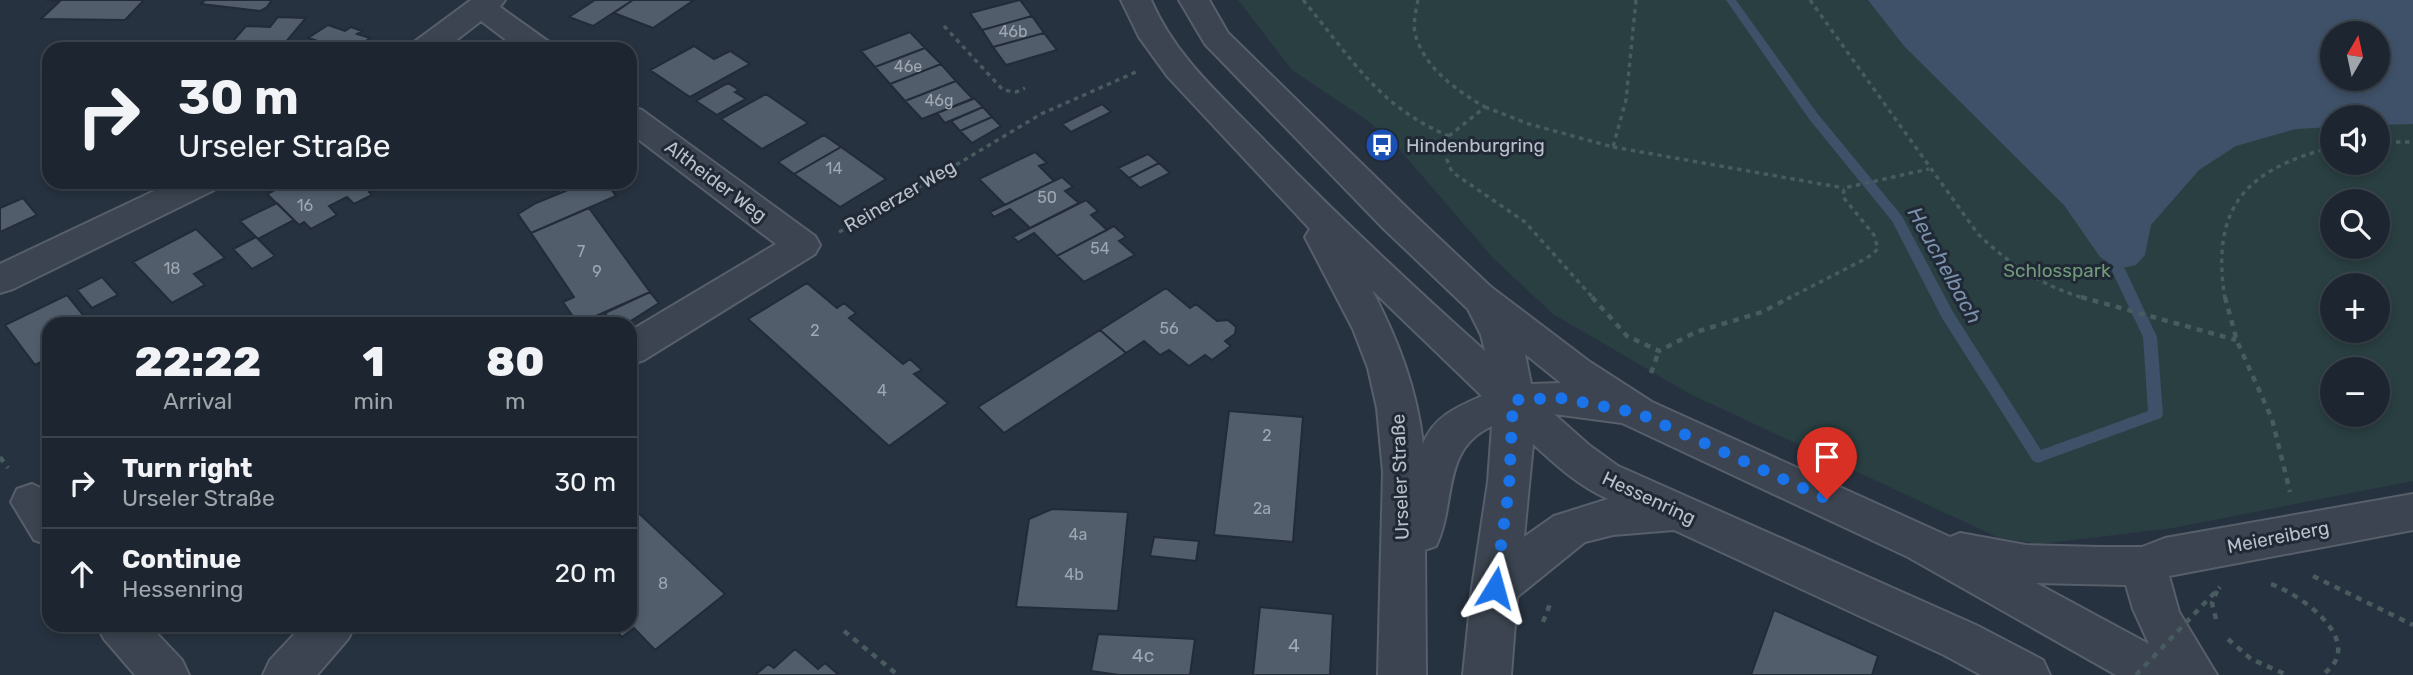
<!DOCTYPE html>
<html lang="en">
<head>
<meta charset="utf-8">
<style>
  body { margin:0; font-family:Rubik,sans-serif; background:#2a323c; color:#f1f3f6; height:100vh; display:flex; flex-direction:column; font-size:26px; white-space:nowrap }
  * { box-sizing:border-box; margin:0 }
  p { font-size:23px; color:#a0a5ab }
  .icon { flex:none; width:38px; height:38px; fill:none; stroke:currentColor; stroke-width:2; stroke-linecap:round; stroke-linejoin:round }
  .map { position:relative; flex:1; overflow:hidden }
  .sheet { position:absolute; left:42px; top:317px; width:595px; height:315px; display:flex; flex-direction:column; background:#1d2630; border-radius:21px; box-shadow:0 4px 10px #0003,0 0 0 2px #3b434c }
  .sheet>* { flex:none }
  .hud { position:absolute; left:42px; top:42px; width:595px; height:147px; border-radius:21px; box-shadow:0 4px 10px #0003,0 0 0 2px #3b434c; background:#1d2630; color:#f1f3f6; overflow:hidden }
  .needle { width:46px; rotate:9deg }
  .buttons { position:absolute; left:2320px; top:21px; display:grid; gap:14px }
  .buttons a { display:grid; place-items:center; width:70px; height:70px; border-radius:50%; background:#1d2630; box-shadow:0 4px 10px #0003,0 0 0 2px #3b434c; font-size:35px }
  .pin { position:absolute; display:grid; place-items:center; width:60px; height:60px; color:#fff; margin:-72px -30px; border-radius:50% 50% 50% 0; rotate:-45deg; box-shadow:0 0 7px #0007 }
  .pin .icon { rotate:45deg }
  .me { position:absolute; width:77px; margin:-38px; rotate:8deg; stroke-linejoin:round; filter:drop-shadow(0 0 5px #0008) }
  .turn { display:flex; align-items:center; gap:24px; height:147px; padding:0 21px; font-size:32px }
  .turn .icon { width:91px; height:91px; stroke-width:2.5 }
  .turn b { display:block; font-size:49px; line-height:60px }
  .eta { display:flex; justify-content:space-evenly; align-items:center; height:119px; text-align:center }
  .eta b { font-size:42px; font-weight:800; line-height:49px }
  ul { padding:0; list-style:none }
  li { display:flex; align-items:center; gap:21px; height:91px; padding:0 21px; border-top:2px solid #3b434c }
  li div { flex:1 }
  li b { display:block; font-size:26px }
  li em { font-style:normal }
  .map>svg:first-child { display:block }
  .green { fill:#293f41; fill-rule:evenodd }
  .water { fill:#3f5168; fill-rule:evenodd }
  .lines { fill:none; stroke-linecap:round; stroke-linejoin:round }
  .stream { fill:#3f5168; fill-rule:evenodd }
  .building { fill:#515d6b; stroke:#222b37; stroke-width:2 }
  .minor-casing { stroke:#565f6a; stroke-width:4 }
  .path-far1 { stroke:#485b5e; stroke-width:3.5; stroke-dasharray:4.5 4.5; stroke-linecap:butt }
  .path { stroke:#485b5e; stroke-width:4.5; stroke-dasharray:6 6; stroke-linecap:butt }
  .minor { fill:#3b4450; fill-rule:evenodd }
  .path-bridge { stroke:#485b5e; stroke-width:4.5; stroke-dasharray:6 6; stroke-linecap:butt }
  .route { stroke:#1a73e8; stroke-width:12; stroke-dasharray:0 21.6 }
  .labels { text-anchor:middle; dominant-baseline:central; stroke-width:6; stroke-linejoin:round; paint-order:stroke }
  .number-label { font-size:16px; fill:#9ea7b2 }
  .poi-label { font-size:19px; fill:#b8c0ca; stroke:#202935; text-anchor:start }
  .street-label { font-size:19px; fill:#b8c0ca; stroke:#202935 }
  .park-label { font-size:19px; fill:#719a79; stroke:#202935 }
  .near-number-label { font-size:19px; fill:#9ea7b2 }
  .water-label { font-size:21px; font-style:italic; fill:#7b91ab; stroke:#202935 }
</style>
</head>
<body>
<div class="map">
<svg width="2413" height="675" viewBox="0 0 2413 675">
  <rect width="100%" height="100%" fill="#273240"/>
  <path class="green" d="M1238,0H2413V481L2173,528L2041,544L1999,538L1690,394L1553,314L1493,258L1400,150L1368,121L1292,70ZM2333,33H2378V79H2333ZM2333,117H2378V163H2333ZM2333,201H2378V247H2333ZM2333,285H2378V331H2333ZM2333,369H2378V415H2333Z"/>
  <path class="water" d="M1868,0H2413V124L2378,125V117H2333V127L2296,129L2236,146L2199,170L2151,225L2145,255L2136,265L2118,269L2100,257L2064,205L1904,46ZM2333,33H2378V79H2333Z"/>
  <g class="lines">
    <path class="stream" d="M1726,0H1736L1817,113L1902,216L1953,312L2041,450L2148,411L2143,337L2111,269L2118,264L2125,269L2157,337L2163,414L2161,418L2043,461L2038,463L2033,461L1942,318L1892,221L1809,119Z"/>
  </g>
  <path class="building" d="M144,0L125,20L41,19L60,1L46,0Z
    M205,0H272L267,7L260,11L201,4Z
    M595,0H633L593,26L569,17Z
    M633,0H694L653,28L614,13Z
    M1020,0L1032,16L982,30L970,13Z
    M1032,16L1044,33L993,47L982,30Z
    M278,17L306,18L280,49H226L246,26L270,27Z
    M328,25L345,31L351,27L362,31L357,34L370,38L355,49H301L315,40L308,38Z
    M910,32L925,48L875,67L861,51Z
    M1044,33L1057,50L1006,65L993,47Z
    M694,46L714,59L730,51L750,64L690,97L650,70Z
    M925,48L941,64L890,84L875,67Z
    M941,64L956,81L905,101L890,84Z
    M956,81L973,99L922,119L905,101Z
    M728,83L739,90L735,92L746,99L717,115L696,101Z
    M766,94L808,123L762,149L721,119Z
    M974,98L983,107L945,123L937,113Z
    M1102,104L1111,112L1071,132L1062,124Z
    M983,107L992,117L960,131L951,121Z
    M992,117L1001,126L972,143L960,131Z
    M824,135L841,147L794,174L778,162Z
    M841,147L886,179L840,207L794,174Z
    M1035,152L1047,163L1039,166L1054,181L1005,205L979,179Z
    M1148,154L1159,163L1129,178L1118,168Z
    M1159,163L1170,173L1140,188L1129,178Z
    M1062,177L1073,187L1065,191L1079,203L1030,228L1010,209L994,217L990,212Z
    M290,182H385V183L369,192L372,195L354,204L347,197L329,206L337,215L311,229L304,222L299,225L267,194Z
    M560,182H587L560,193L552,186Z
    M587,182H606L616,196L531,233L518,214L536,203Z
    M23,198L37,215L0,232V208Z
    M1086,200L1098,211L1091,215L1107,230L1057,256L1034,233L1018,242L1013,237Z
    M277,203L294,220L258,239L240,221Z
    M589,208L650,292L578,324L563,302L574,297L531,233Z
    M1114,226L1126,237L1119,241L1135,255L1084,282L1057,256Z
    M196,229L225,258L194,274L205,285L172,303L133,262Z
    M256,237L275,256L252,269L233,249Z
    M102,277L118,295L92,308L77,290Z
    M807,283L837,308L844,303L856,313L849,318L903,364L910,359L922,370L914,374L948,403L889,446L748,319Z
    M1166,288L1190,308L1196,304L1217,321L1228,320L1236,327L1235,334L1225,341L1231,346L1212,360L1205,355L1189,366L1169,350L1160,355L1144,341L1126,353L1100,330Z
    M650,292L659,303L626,324H613L605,313Z
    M67,295L88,321L83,324H49V358L35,365L5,325Z
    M1100,330L1126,353L1004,433L978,407Z
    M1229,411L1303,417L1293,542L1214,535Z
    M630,505L725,594L655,650L634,628L622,637L610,625H630Z
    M1052,509L1128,512L1118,611L1016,607L1029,519Z
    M1154,537L1199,541L1196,561L1150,556Z
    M1260,607L1333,614L1330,675H1253Z
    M1774,610L1878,656L1872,675H1751Z
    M1098,634L1195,639L1190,675H1119L1091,671Z
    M795,649L818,669L825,663L839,675H755L768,664L774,668Z"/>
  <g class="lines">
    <defs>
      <path id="minor" d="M471,0H505L500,7L549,42L553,49H518L481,21L445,49H410L414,42Z
        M1121,0H1151C1174,54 1217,92 1257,133C1330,209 1407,281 1485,351L1481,335L1468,309L1383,228L1205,44L1179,0H1209L1228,33L1409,210L1491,287L1590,362L1652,402L1950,537L1960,533L2026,545L2099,547H2142L2165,538L2413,494V530L2169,576L2179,612L2217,675H2116L1908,557L1622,423L1554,414L1589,445L1618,466L1976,625L2043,660L2050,675H1981L1944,655L1674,530L1613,535L1585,542L1517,597L1511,675H1463L1472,588L1488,482L1492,426C1440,450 1457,503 1436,546L1425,550L1426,675H1378L1383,472L1377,408L1368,368L1353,329L1305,237L1310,229L1168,77L1139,37ZM1372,290L1482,396C1457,407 1433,417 1423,444C1417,389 1398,340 1372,290ZM1525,354L1561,383L1531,384ZM1533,444C1557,466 1579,486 1608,499L1554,516L1524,537ZM2036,583L2126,585L2133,609L2149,644Z
        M630,107L642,110L815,236L820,245L815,254L644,360L630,365V331L776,244L630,133Z
        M173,182H219L214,190L13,289L0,293V264Z
        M32,484L49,492V545L34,540L11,502L17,489Z
        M97,625H149L182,660L189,675H135L104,639Z
        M303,625H355L348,639L317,675H263L270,660Z"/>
    </defs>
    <use href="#minor" class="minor-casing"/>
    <path class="path-far1" d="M1303,0C1350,56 1378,107 1449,136
      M1418,0C1416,10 1413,22 1415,33C1423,67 1457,91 1485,107L1449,136L1447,160L1452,172L1525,222L1594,299
      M1810,0L1978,234C2010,265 2044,287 2087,299
      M944,26L1003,90L1016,92L1025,88
      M1485,107L1529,124L1613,147L1626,100L1636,0
      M2378,142H2413
      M1613,147L1844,188
      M839,232L869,217L1041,114L1136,72
      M1787,299L1867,258L1878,249L1874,235L1843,197L1844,188L1929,169
      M2225,299C2210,206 2247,169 2333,147"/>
    <path class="path" d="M1592,297L1627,336L1659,351L1696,332L1762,312L1791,297
      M2081,297L2236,340
      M2225,297L2237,341L2272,419L2290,492
      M1651,373L1659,351
      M0,457L8,468
      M2313,576L2413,625
      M2271,584C2302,595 2369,643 2322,675
      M2216,619L2212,603L2217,591
      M1543,622L1550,604
      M844,631L898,675
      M2228,639L2251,659L2287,675"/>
    <use href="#minor" class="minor"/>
    <path class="path-bridge" d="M2136,675L2220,587"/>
  </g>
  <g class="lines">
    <path class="route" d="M1495,588L1509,488L1513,400L1560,398L1638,413L1827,499"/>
  </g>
  <defs>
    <symbol id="bus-disc" viewBox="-11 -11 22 22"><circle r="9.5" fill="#1a4fb4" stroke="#202935"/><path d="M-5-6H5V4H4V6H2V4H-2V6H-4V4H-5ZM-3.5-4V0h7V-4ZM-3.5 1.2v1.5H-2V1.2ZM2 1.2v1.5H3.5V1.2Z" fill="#fff"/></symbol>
  </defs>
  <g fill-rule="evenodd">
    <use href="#bus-disc" x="1363" y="126" width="38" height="38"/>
  </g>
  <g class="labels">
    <g class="number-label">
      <text x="1013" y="31">46b</text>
      <text x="908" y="66">46e</text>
      <text x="939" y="100">46g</text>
      <text x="834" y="168">14</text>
      <text x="1047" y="197">50</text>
      <text x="305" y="205">16</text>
      <text x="1100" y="248">54</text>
      <text x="581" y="251">7</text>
      <text x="172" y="268">18</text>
      <text x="597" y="271">9</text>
      <text x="1169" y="328">56</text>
      <text x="815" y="330">2</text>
      <text x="882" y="390">4</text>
      <text x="1267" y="435">2</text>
      <text x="1262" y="508">2a</text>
      <text x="1078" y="534">4a</text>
      <text x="1074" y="574">4b</text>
      <text x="663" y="583">8</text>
    </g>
    <g class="poi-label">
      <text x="1406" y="145">Hindenburgring</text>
    </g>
    <g class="street-label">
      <text transform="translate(716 181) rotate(37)">Altheider Weg</text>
      <text transform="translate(900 196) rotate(-30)">Reinerzer Weg</text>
      <text transform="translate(1400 477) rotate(-92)">Urseler Straße</text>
      <text transform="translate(1649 498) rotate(25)">Hessenring</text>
      <text transform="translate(2278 537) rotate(-11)">Meiereiberg</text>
    </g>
    <g class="park-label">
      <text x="2057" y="270">Schlosspark</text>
    </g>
    <g class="near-number-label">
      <text x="1294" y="645">4</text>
      <text x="1143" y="655">4c</text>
    </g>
    <g class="water-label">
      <text transform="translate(1945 265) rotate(61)">Heuchelbach</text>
    </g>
  </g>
</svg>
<div class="buttons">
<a><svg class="needle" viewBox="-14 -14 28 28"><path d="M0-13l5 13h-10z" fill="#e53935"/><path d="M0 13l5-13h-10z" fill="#a0a5ab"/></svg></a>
<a><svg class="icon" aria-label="sound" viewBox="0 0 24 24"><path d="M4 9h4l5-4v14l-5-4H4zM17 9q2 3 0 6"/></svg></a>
<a><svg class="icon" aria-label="search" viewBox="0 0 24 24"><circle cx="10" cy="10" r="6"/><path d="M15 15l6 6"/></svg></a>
<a>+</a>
<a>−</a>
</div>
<div class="pin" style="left:1827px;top:499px;background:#d93025"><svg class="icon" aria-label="arrive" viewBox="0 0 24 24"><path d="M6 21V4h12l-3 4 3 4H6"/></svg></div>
<svg class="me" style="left:1495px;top:588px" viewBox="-20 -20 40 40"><path d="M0-17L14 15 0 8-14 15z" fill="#1a73e8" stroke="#fff" stroke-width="4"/></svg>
<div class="hud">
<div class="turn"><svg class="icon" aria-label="right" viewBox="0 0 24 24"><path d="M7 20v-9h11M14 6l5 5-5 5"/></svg><div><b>30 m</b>Urseler Straße</div></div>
</div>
<section class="sheet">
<div class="eta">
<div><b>22:22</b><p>Arrival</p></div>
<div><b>1</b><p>min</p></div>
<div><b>80</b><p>m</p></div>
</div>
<ul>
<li><svg class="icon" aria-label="right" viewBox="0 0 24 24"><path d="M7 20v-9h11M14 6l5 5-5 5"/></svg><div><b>Turn right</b><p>Urseler Straße</p></div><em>30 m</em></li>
<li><svg class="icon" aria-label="ahead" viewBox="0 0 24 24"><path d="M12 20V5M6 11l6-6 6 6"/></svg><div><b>Continue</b><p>Hessenring</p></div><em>20 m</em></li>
</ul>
</section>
</div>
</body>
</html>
